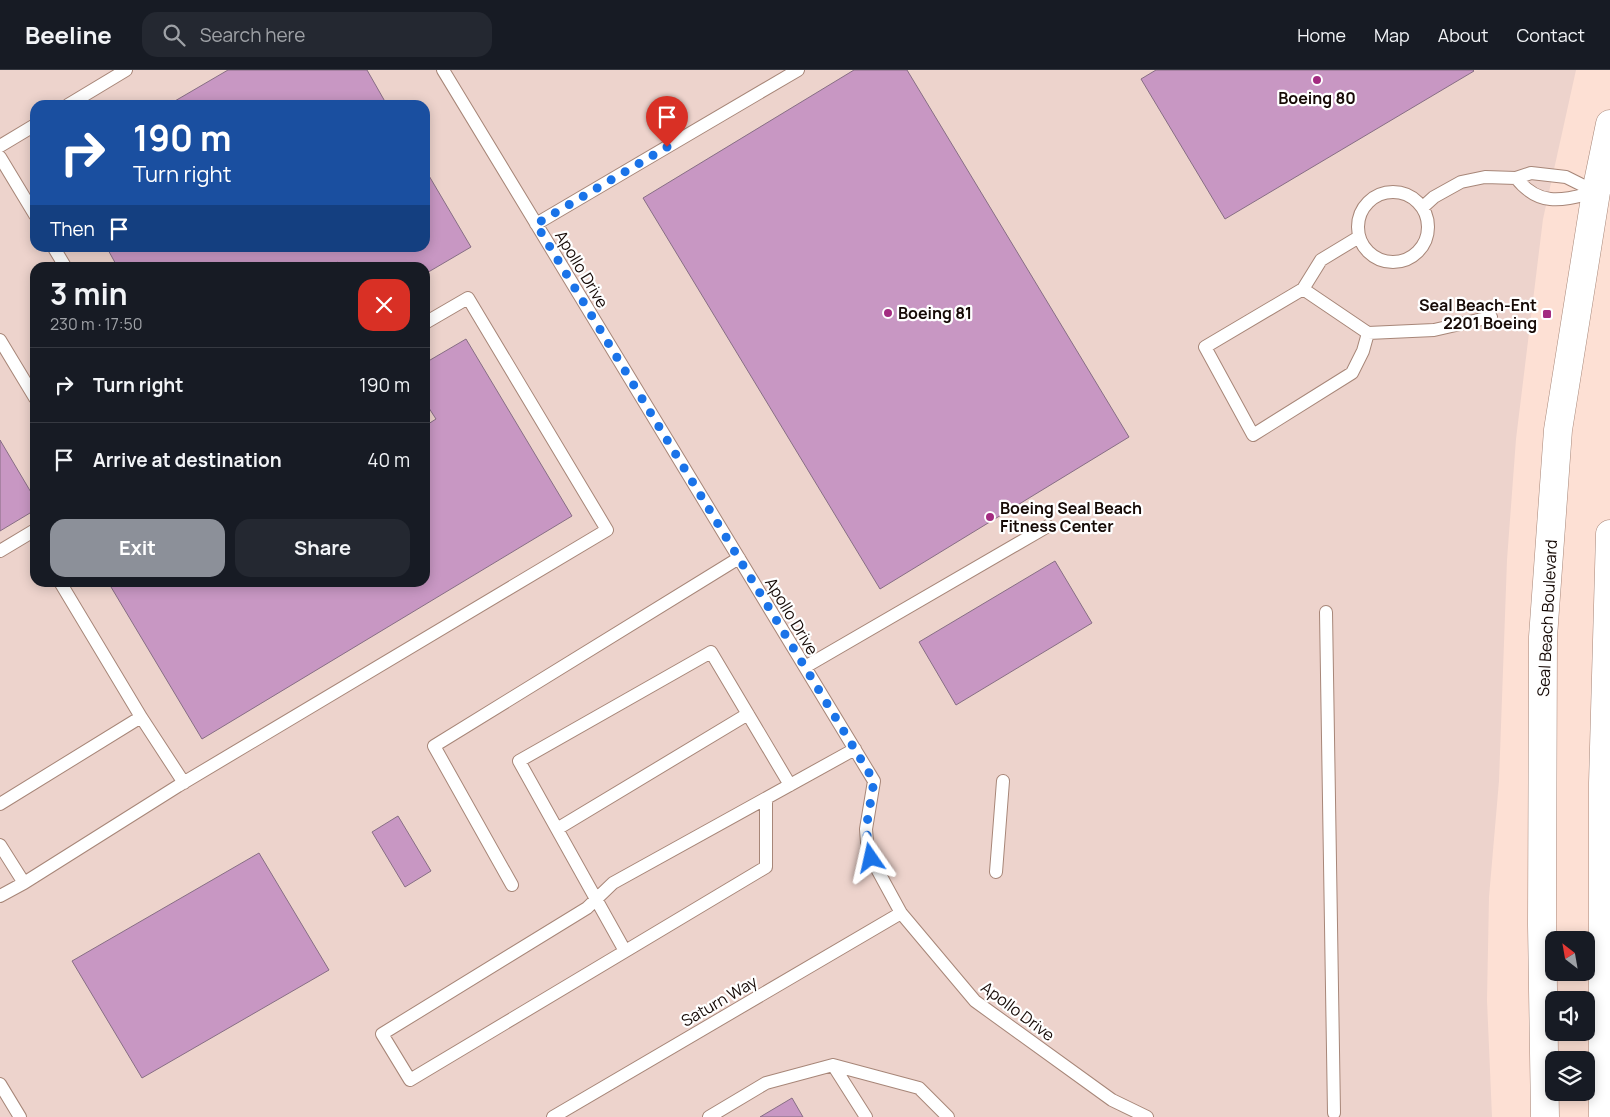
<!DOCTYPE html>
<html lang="en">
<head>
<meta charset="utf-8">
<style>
  body { margin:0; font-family:Manrope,sans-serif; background:#242831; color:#f1f3f6; height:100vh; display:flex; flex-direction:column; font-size:19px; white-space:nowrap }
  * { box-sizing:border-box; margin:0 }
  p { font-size:16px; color:#9ea1a6 }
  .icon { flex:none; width:28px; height:28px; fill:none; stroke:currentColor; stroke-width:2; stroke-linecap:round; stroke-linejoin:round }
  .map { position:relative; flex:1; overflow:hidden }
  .panel { position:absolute; left:30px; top:192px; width:400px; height:325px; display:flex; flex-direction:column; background:#171b24; border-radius:15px; box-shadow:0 2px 12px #0003 }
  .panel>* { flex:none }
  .guide { position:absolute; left:30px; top:30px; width:400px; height:152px; border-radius:15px; box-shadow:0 2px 12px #0003; background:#1a4fa0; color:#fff; overflow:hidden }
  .needle { width:32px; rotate:329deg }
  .fabs { position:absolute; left:1545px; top:861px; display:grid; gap:10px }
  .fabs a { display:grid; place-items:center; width:50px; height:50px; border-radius:10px; background:#171b24; box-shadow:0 2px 12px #0003; font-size:25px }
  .pin { position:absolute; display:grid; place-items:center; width:42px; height:42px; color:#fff; margin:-51px -21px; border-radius:50% 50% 50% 0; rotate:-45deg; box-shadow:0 0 5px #0007 }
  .pin .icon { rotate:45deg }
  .me { position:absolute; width:55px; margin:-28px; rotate:349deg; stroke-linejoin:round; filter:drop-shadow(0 0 4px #0008) }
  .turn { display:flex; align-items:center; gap:18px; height:105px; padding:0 20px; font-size:22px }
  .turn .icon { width:65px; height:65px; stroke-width:2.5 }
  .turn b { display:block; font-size:35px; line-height:42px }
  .then { display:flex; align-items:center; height:48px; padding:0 20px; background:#0003; gap:10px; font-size:19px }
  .round { display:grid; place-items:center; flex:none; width:52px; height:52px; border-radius:15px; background:#242831 }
  .overview { display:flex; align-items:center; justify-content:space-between; height:85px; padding:0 20px }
  h1 { font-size:30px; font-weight:700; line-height:38px }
  .button { display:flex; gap:10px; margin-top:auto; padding:10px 20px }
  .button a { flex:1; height:58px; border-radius:15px; background:#8c9099; color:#fff; font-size:20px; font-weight:700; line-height:58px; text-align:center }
  .button a+a { background:#242831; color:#f1f3f6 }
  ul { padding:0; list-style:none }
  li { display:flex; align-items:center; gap:15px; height:75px; padding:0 20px; border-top:1px solid #363941 }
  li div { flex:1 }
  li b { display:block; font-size:19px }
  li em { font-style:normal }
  header { display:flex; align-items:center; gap:30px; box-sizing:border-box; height:70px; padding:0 25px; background:#171b24; border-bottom:1px solid #363941 }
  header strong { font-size:24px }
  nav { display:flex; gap:28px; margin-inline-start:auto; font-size:18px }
  .search { width:350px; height:45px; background:#242831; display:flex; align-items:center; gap:12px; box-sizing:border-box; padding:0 18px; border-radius:15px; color:#9ea1a6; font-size:19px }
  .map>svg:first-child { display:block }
  .industrial { fill:#edd3cc; fill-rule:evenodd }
  .building { fill:#c897c3; stroke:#876e84 }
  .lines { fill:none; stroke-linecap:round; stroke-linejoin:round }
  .service-casing { stroke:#a78678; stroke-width:14 }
  .primary-casing { stroke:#a78678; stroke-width:29 }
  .service { stroke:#fff; stroke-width:12 }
  .primary { stroke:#fff; stroke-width:28 }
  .route { stroke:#1a73e8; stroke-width:9; stroke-dasharray:0 16.2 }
  .poi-dot { fill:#a32b81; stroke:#fff; stroke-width:2 }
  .labels { text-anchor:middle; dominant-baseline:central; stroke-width:4.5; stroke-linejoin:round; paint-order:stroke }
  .poi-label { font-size:16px; font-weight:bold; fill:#160a06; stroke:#fff; text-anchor:start }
  .street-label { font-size:16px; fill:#160a06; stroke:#fff }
</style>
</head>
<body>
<header>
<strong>Beeline</strong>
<div class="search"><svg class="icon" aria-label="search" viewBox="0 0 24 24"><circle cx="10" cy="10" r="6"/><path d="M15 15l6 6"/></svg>Search here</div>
<nav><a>Home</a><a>Map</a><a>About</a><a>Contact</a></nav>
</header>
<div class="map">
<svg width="1610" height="1047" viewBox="0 0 1610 1047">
  <rect width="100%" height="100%" fill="#fde0d4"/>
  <path class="industrial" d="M0,0H1576L1543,149L1516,369L1507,490L1499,711L1489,827L1487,930L1492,1047H0ZM35,35H425V178H35ZM35,198H425V512H35Z"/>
  <path class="building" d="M228,0H367L387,35H168Z
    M854,0H907L1129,367L880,519L643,128Z
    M1156,0H1473L1474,1L1225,149L1141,9Z
    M425,99L471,177L425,204V198H340L338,192L329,198H118L107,178H425Z
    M466,269L572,446L202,669L108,512H425V356L436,349L425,332V293Z
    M0,370L35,429V440L0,461Z
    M1055,491L1092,553L956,635L919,572Z
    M398,746L431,801L405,817L372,762Z
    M259,783L329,900L142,1008L72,891Z
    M792,1028L803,1047H760Z"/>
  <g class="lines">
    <defs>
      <path id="service" d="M443,0L874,711L866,759L867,772L871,788L901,843L975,931L1112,1030L1147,1047
        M68,35L126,0
        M0,76L35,55
        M0,87L35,145
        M1516,108C1540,138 1563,130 1596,122
        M1358 157a35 35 0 1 1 70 0a35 35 0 1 1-70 0Z
        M1423,137L1434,127L1461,112L1485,107L1516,108L1531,103L1566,107L1596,122
        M536,154L798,0
        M1359,167L1321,190L1303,219L1368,263L1434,260L1491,247
        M54,178L66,198
        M1303,219L1205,277L1253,365L1352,303L1363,281L1368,263
        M0,270L35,328
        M0,481L35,460
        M1326,542L1334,1043
        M805,597L1048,456
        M141,647L184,713
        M766,729V797L410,1010L382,964L587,838L613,813L855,679
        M0,734L141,647L60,512
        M557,759L748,644
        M0,775L24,813L0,826
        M996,802L1003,711
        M24,813L178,716L607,460L468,228L425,253
        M512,815L434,676L739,488
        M625,881L519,691L711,582L790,715
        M833,995L866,1047
        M0,1014L20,1047
        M553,1047L901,843
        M709,1047L766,1013L833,995L919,1018L948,1047"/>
      <path id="primary" d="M1545,1047L1542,855L1543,567L1558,360L1596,122L1610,54
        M1603,1047V713L1610,464"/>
    </defs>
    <use href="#service" class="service-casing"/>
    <use href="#primary" class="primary-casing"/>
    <use href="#service" class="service"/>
    <use href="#primary" class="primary"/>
  </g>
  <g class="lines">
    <path class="route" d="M667,77L536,154L874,711L866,759L871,788"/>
  </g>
  <g class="poi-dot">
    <circle cx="1317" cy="10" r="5"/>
    <circle cx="888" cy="243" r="5"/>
    <rect x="1542" y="239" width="10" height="10" rx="2.5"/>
    <circle cx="990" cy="447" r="5"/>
  </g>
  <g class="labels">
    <g class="poi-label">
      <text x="1317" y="28" text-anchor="middle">Boeing 80</text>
      <text x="1537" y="235" text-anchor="end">Seal Beach-Ent<tspan x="1537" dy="18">2201 Boeing</tspan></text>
      <text x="898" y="243">Boeing 81</text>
      <text x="1000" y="438">Boeing Seal Beach<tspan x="1000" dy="18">Fitness Center</tspan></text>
    </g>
    <g class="street-label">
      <text transform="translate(582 199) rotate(59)">Apollo Drive</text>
      <text transform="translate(792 546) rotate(59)">Apollo Drive</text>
      <text transform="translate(1547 548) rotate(-87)">Seal Beach Boulevard</text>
      <text transform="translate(719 931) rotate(-30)">Saturn Way</text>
      <text transform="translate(1018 941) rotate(37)">Apollo Drive</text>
    </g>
  </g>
</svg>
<div class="fabs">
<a><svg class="needle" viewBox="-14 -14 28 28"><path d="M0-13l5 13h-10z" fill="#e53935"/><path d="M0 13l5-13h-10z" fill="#9ea1a6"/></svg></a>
<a><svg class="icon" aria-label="sound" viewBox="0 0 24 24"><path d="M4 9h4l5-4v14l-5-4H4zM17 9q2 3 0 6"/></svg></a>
<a><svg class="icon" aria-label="layers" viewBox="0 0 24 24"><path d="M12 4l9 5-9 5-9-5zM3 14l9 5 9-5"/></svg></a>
</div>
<div class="pin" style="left:667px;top:77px;background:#d93025"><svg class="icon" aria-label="arrive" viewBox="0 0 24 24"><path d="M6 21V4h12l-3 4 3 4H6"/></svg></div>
<svg class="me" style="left:871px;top:788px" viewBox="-20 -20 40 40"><path d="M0-17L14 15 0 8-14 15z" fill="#1a73e8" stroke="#fff" stroke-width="4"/></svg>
<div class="guide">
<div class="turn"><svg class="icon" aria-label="right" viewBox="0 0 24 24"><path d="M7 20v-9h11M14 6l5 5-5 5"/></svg><div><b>190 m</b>Turn right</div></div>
<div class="then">Then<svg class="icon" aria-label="arrive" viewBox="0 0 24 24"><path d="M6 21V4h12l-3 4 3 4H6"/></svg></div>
</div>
<section class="panel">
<div class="overview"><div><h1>3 min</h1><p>230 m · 17:50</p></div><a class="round" style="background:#d93025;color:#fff"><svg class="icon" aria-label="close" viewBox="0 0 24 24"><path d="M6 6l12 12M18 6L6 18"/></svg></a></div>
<ul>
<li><svg class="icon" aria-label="right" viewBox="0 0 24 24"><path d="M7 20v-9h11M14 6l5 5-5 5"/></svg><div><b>Turn right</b></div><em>190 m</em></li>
<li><svg class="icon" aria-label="arrive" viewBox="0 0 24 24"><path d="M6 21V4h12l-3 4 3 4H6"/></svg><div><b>Arrive at destination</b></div><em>40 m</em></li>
</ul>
<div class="button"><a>Exit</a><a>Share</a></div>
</section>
</div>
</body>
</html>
